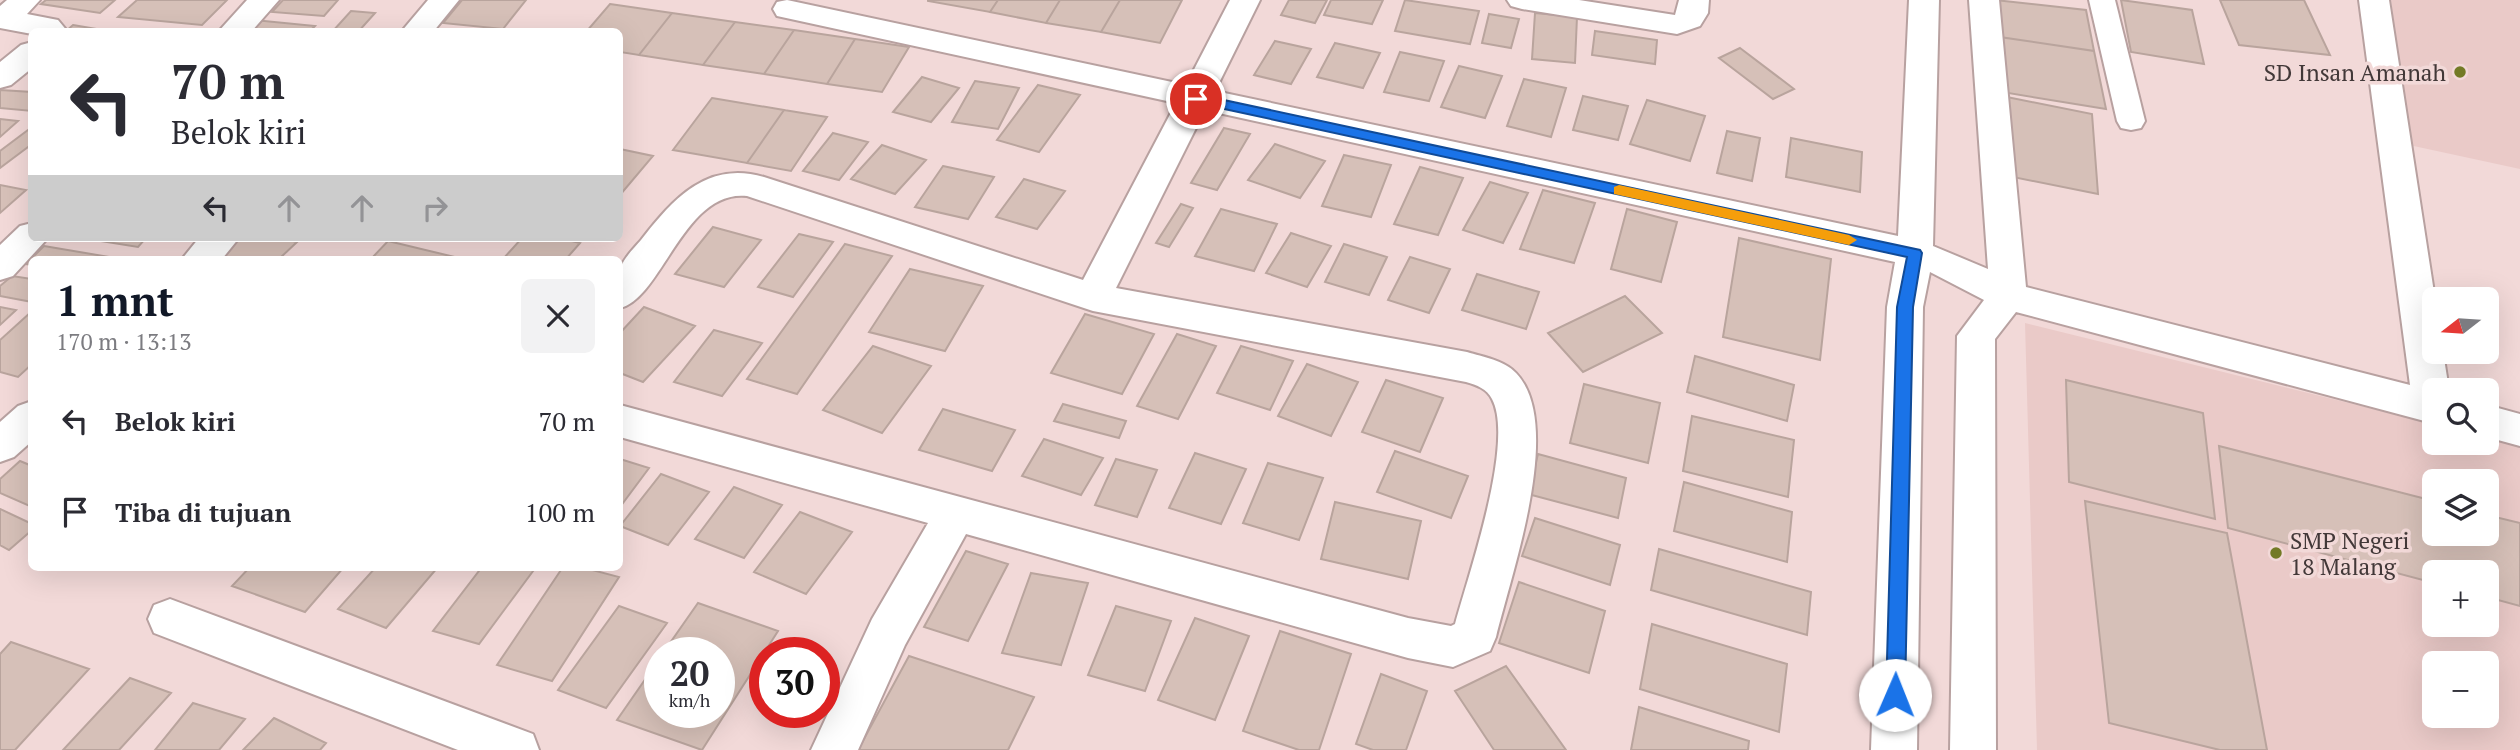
<!DOCTYPE html>
<html lang="id">
<head>
<meta charset="utf-8">
<style>
  body { margin:0; font-family:"PT Serif",serif; background:#f2f2f3; color:#2b2b33; height:100vh; display:flex; flex-direction:column; font-size:26px; white-space:nowrap }
  * { box-sizing:border-box; margin:0 }
  p { font-size:23px; color:#7c7c81 }
  .icon { flex:none; width:38px; height:38px; fill:none; stroke:currentColor; stroke-width:2; stroke-linecap:round; stroke-linejoin:round }
  .map { position:relative; flex:1; overflow:hidden }
  .sheet { position:absolute; left:28px; top:256px; width:595px; height:315px; display:flex; flex-direction:column; background:#fff; border-radius:10px; box-shadow:0 7px 28px #0002 }
  .sheet>* { flex:none }
  .hud { position:absolute; left:28px; top:28px; width:595px; height:214px; border-radius:10px; box-shadow:0 7px 28px #0002; background:#fff; color:#2b2b33; overflow:hidden }
  .needle { width:46px; rotate:253deg }
  .tools { position:absolute; left:2422px; top:287px; display:grid; gap:14px }
  .tools a { display:grid; place-items:center; width:77px; height:77px; border-radius:10px; background:#fff; box-shadow:0 7px 28px #0002; font-size:35px }
  .speed { position:absolute; left:644px; top:637px; display:flex; gap:14px; font-size:35px; font-weight:700; text-align:center }
  .speed>* { display:grid; place-content:center; width:91px; height:91px; border-radius:50%; background:#fff; box-shadow:0 7px 28px #0002; line-height:1 }
  .speed small { font-size:18px; font-weight:400 }
  .speed .limit { border:10px solid #d22; background:#fff; color:#111 }
  .pin { position:absolute; display:grid; place-items:center; width:60px; height:60px; color:#fff; margin:-30px; border:4px solid #fff; border-radius:50%; box-shadow:0 2px 7px #0007 }
  .me { position:absolute; width:77px; margin:-38px; rotate:1deg; stroke-linejoin:round; filter:drop-shadow(0 0 5px #0008) }
  .turn { display:flex; align-items:center; gap:24px; height:147px; padding:0 28px; font-size:32px }
  .turn .icon { width:91px; height:91px; stroke-width:2.5 }
  .turn b { display:block; font-size:49px; line-height:60px }
  .lanes { display:flex; align-items:center; height:66px; padding:0 28px; background:#0003; justify-content:center; gap:35px; direction:ltr }
  .lanes .off { opacity:.35 }
  .round { display:grid; place-items:center; flex:none; width:74px; height:74px; border-radius:10px; background:#f2f2f3 }
  .summary { display:flex; align-items:center; justify-content:space-between; height:119px; padding:0 28px }
  h1 { font-size:42px; font-weight:700; line-height:52px; color:#111827 }
  ul { padding:0; list-style:none }
  li { display:flex; align-items:center; gap:21px; height:91px; padding:0 28px }
  li div { flex:1 }
  li b { display:block; font-size:26px }
  li em { font-style:normal }
  .map>svg:first-child { display:block }
  .built { fill:#eacac8; fill-rule:evenodd }
  .building { fill:#d6c0b8; stroke:#b9a49d; stroke-width:2 }
  .lines { fill:none; stroke-linecap:round; stroke-linejoin:round }
  .lane-casing { stroke:#b8a1a0; stroke-width:4 }
  .street-casing { stroke:#b8a1a0; stroke-width:4 }
  .secondary-casing { stroke:#b8a1a0; stroke-width:4 }
  .lane { fill:#fff; fill-rule:evenodd }
  .street { fill:#fff; fill-rule:evenodd }
  .secondary { fill:#fff; fill-rule:evenodd }
  .route { fill:#1a73e8; stroke:#114b97; stroke-width:2 }
  .slow { fill:#f59e0b }
  .poi-dot { fill:#737a25; stroke:#f2d9d8; stroke-width:2.5 }
  .labels { text-anchor:middle; dominant-baseline:central; stroke-width:7; stroke-linejoin:round; paint-order:stroke }
  .poi-label { font-size:23px; fill:#423838; stroke:#f2d9d8; text-anchor:end }
</style>
</head>
<body>
<div class="map">
<svg width="2520" height="750" viewBox="0 0 2520 750">
  <rect width="100%" height="100%" fill="#f2d9d8"/>
  <path class="built" d="M2391,0H2520V169L2409,145Z
    M2025,323L2434,424V443H2487V437L2520,445V750H2037ZM2434,481H2487V534H2434ZM2434,572H2487V625H2434ZM2434,663H2487V716H2434Z"/>
  <path class="building" d="M46,0H115L100,13L41,4Z
    M137,0H227L202,25L118,17Z
    M283,0H338L324,16L272,12Z
    M462,0H526L503,29L443,23Z
    M998,0L990,12L928,1V0Z
    M998,0H1060L1046,23L990,12Z
    M1060,0H1120L1101,32L1046,23Z
    M1120,0H1182L1160,43L1101,32Z
    M1289,0H1327L1315,23L1281,15Z
    M1331,0H1383L1372,24L1324,15Z
    M1405,0L1479,11L1470,44L1395,31Z
    M1995,0L2086,10L2094,51L2000,37Z
    M2121,0L2192,10L2204,64L2131,52Z
    M2220,0H2304L2330,55L2239,45Z
    M610,4L672,13L639,55L620,52V32H586Z
    M351,11L375,13L358,32H332Z
    M672,13L735,22L703,65L639,55Z
    M1535,13L1577,17L1575,63L1532,59Z
    M1489,14L1519,19L1511,48L1482,43Z
    M253,20L315,26L309,32H242Z
    M735,22L794,30L764,74L703,65Z
    M73,25L114,32H65Z
    M794,30L855,39L827,84L764,74Z
    M1595,31L1657,40L1655,64L1592,55Z
    M2000,37L2094,51L2106,109L2008,93Z
    M855,39L909,47L882,92L827,84Z
    M1275,41L1311,49L1291,84L1254,75Z
    M1335,43L1380,53L1363,88L1317,77Z
    M1740,48L1794,89L1773,99L1719,58Z
    M1400,52L1444,61L1429,101L1384,92Z
    M1459,66L1502,76L1485,118L1441,107Z
    M922,77L959,88L931,122L893,112Z
    M1524,79L1566,88L1551,137L1507,126Z
    M975,81L1019,88L998,129L952,122Z
    M1038,85L1080,95L1039,152L997,140Z
    M0,90L32,92V111L0,108Z
    M1997,95L2092,114L2098,194L1998,174Z
    M1583,96L1628,106L1618,140L1573,130Z
    M712,98L784,110L747,163L673,150Z
    M1647,100L1705,116L1690,161L1630,144Z
    M784,110L827,117L791,171L747,163Z
    M0,119L18,121L0,137Z
    M32,127V144L0,168V151Z
    M1224,128L1250,134L1217,190L1191,183Z
    M1727,131L1760,138L1752,181L1717,173Z
    M833,133L868,142L839,180L803,171Z
    M1791,138L1862,152L1860,192L1786,177Z
    M1275,144L1325,161L1300,198L1248,180Z
    M882,145L926,160L895,194L851,179Z
    M620,149L653,156L620,195Z
    M1344,155L1391,165L1371,217L1322,206Z
    M943,166L994,177L968,219L915,207Z
    M1420,167L1463,178L1438,235L1394,224Z
    M1024,179L1065,191L1037,229L996,217Z
    M1490,182L1528,193L1503,243L1463,230Z
    M0,185L26,190L0,213Z
    M1543,190L1595,203L1574,263L1520,249Z
    M1181,204L1193,208L1169,247L1156,243Z
    M1221,209L1277,224L1254,271L1195,256Z
    M1627,209L1677,222L1661,282L1611,269Z
    M713,227L761,240L724,287L675,274Z
    M1291,233L1331,246L1307,287L1266,273Z
    M799,234L833,242L793,297L758,287Z
    M82,238H146L138,247Z
    M232,238H281L297,242L279,259H209Z
    M522,238H559L580,243L566,259H503Z
    M1739,238L1831,259L1820,360L1723,337Z
    M388,241L463,259H371Z
    M845,244L892,256L797,394L747,379Z
    M1344,244L1387,257L1369,295L1325,282Z
    M44,246L115,258L32,259V265L26,264Z
    M1410,257L1450,269L1429,313L1388,300Z
    M910,269L983,286L945,351L869,332Z
    M1477,274L1539,292L1526,329L1462,310Z
    M12,276L32,279V302L0,296V286Z
    M1625,296L1662,333L1583,372L1548,333Z
    M0,307L16,310L0,325Z
    M644,307L695,326L643,382L620,373V333Z
    M31,312L32,364L18,377L0,372V340Z
    M1085,314L1154,334L1122,394L1051,373Z
    M714,330L762,343L722,396L674,382Z
    M1177,334L1216,346L1178,419L1137,406Z
    M873,346L931,366L882,433L823,410Z
    M1241,346L1293,361L1270,410L1217,393Z
    M1695,356L1794,385L1787,421L1687,392Z
    M1307,364L1358,382L1331,436L1278,416Z
    M1386,380L1443,398L1420,452L1362,432Z
    M2066,380L2203,413L2215,519L2069,482Z
    M1584,384L1660,403L1648,463L1570,443Z
    M1063,404L1126,421L1119,438L1054,421Z
    M943,409L1015,430L992,471L919,450Z
    M1692,416L1794,440L1788,497L1683,471Z
    M1044,439L1103,458L1081,495L1022,476Z
    M2219,446L2434,501V534H2487V515L2520,523V606L2487,597V572H2434V583L2228,528Z
    M1395,451L1468,476L1451,518L1377,492Z
    M1195,453L1246,469L1221,524L1169,508Z
    M1538,454L1626,478L1618,518L1528,494Z
    M620,459L649,468L620,507Z
    M1116,459L1157,470L1137,517L1095,505Z
    M20,461L32,466V507L0,493V479Z
    M1268,463L1323,478L1299,540L1243,523Z
    M661,474L709,492L668,545L620,526Z
    M1684,482L1792,512L1787,562L1674,531Z
    M734,487L782,505L744,558L695,539Z
    M2085,501L2227,533L2267,750H2220L2109,723Z
    M1335,502L1421,521L1408,579L1321,559Z
    M0,509L32,524V530L9,550L0,545Z
    M800,512L852,532L806,594L754,572Z
    M1535,518L1620,545L1610,585L1522,556Z
    M1659,549L1811,592L1807,635L1651,590Z
    M966,551L1008,564L968,641L924,627Z
    M250,567H344L305,612L232,586Z
    M376,567H438L386,628L338,609Z
    M482,567H536L479,644L433,631Z
    M563,567H581L619,577L552,681L497,665Z
    M1031,573L1088,583L1061,665L1002,653Z
    M1519,582L1605,611L1589,673L1499,643Z
    M698,603L778,631L702,750L617,720L660,658V712H719V653H663Z
    M619,606L667,623L606,708L558,690Z
    M1116,606L1171,621L1145,691L1088,675Z
    M1195,618L1249,636L1215,720L1158,700Z
    M1652,624L1787,664L1779,732L1640,689Z
    M1280,631L1351,654L1319,750H1299L1243,731Z
    M11,642L89,669L15,750H0V654Z
    M909,656L1034,697L1008,750H858Z
    M1506,666L1566,750H1494L1455,691Z
    M1381,674L1427,691L1406,750H1373L1356,744Z
    M130,678L171,693L119,750H63Z
    M193,703L245,719L219,750H155Z
    M1639,707L1749,741L1748,750H1631Z
    M274,718L326,743L320,750H243Z"/>
  <g class="lines">
    <defs>
      <path id="lane" d="M2089,0H2115L2145,121L2141,128L2131,130L2121,128L2117,121Z"/>
      <path id="street" d="M7,0H40L27,14L58,20L68,32H32V34L0,28V6Z
        M247,0H279L251,32H218Z
        M787,0L1186,85L1230,0H1260L1215,91L1898,236L1909,0H1939L1933,246L1988,269L1969,0H1999L2026,287L2410,385L2359,0H2389L2435,299L2434,352H2443L2449,390H2434L2432,423L2016,312L1995,339L1996,750H1950L1957,336L1984,300L1930,272L1923,307L1917,750H1871L1887,307L1895,262L1205,110L1116,288L1467,352C1483,357 1504,360 1516,373C1565,424 1511,574 1496,637L1490,651L1453,667L1408,658L966,534L905,645L858,750H811L872,619L928,523L620,437V405L1408,618L1451,626L1455,624C1468,576 1515,442 1492,399C1487,389 1477,385 1466,382L1093,311L747,196C684,189 662,298 620,308C620,297 617,282 620,271C621,261 634,248 641,240C673,199 707,160 764,177L1083,280L1176,103L777,16L773,9L777,2Z
        M1507,0H1579L1675,15L1679,0H1709L1708,13L1700,26L1677,34L1522,9L1511,6Z
        M32,42V68L11,85L0,88V62L21,45Z
        M32,223V238H48L13,276L0,280V245L20,226Z
        M2487,405L2520,414V446L2487,437Z
        M170,599L533,734L539,750H458L154,633L148,619L154,605Z"/>
      <path id="secondary" d="M428,0H459L433,32H401Z
        M199,238H239L222,259H182Z
        M32,401V441L14,457L0,462V422L18,406Z"/>
    </defs>
    <use href="#lane" class="lane-casing"/>
    <use href="#street" class="street-casing"/>
    <use href="#secondary" class="secondary-casing"/>
    <use href="#lane" class="lane"/>
    <use href="#street" class="street"/>
    <use href="#secondary" class="secondary"/>
  </g>
  <path class="route" d="M1196,94L1920,250L1922,253L1913,307L1905,695L1902,701L1895,703L1889,701L1886,695L1897,307L1907,257L1192,102L1190,99Z"/>
  <path class="slow" d="M1619,185L1849,235L1857,240L1849,245L1614,194V187Z"/>
  <g class="poi-dot">
    <circle cx="2460" cy="72" r="7"/>
    <circle cx="2276" cy="553" r="7"/>
  </g>
  <g class="labels">
    <g class="poi-label">
      <text x="2446" y="72">SD Insan Amanah</text>
      <text x="2290" y="540" text-anchor="start">SMP Negeri<tspan x="2290" dy="26">18 Malang</tspan></text>
    </g>
  </g>
</svg>
<div class="tools">
<a><svg class="needle" viewBox="-14 -14 28 28"><path d="M0-13l5 13h-10z" fill="#e53935"/><path d="M0 13l5-13h-10z" fill="#7c7c81"/></svg></a>
<a><svg class="icon" aria-label="search" viewBox="0 0 24 24"><circle cx="10" cy="10" r="6"/><path d="M15 15l6 6"/></svg></a>
<a><svg class="icon" aria-label="layers" viewBox="0 0 24 24"><path d="M12 4l9 5-9 5-9-5zM3 14l9 5 9-5"/></svg></a>
<a>+</a>
<a>−</a>
</div>
<div class="speed"><div>20<small>km/h</small></div><div class="limit">30</div></div>
<div class="pin" style="left:1196px;top:99px;background:#d93025"><svg class="icon" aria-label="arrive" viewBox="0 0 24 24"><path d="M6 21V4h12l-3 4 3 4H6"/></svg></div>
<svg class="me" style="left:1895px;top:695px" viewBox="-20 -20 40 40"><circle r="19" fill="#fff"/><path d="M0-13L10 11 0 6-10 11z" fill="#1a73e8"/></svg>
<div class="hud">
<div class="turn"><svg class="icon" aria-label="left" viewBox="0 0 24 24"><path d="M17 20v-9H6M10 6l-5 5 5 5"/></svg><div><b>70 m</b>Belok kiri</div></div>
<div class="lanes"><svg class="icon" aria-label="left" viewBox="0 0 24 24"><path d="M17 20v-9H6M10 6l-5 5 5 5"/></svg><svg class="icon off" aria-label="ahead" viewBox="0 0 24 24"><path d="M12 20V5M6 11l6-6 6 6"/></svg><svg class="icon off" aria-label="ahead" viewBox="0 0 24 24"><path d="M12 20V5M6 11l6-6 6 6"/></svg><svg class="icon off" aria-label="right" viewBox="0 0 24 24"><path d="M7 20v-9h11M14 6l5 5-5 5"/></svg></div>
</div>
<section class="sheet">
<div class="summary"><div><h1>1 mnt</h1><p>170 m · 13:13</p></div><a class="round"><svg class="icon" aria-label="close" viewBox="0 0 24 24"><path d="M6 6l12 12M18 6L6 18"/></svg></a></div>
<ul>
<li><svg class="icon" aria-label="left" viewBox="0 0 24 24"><path d="M17 20v-9H6M10 6l-5 5 5 5"/></svg><div><b>Belok kiri</b></div><em>70 m</em></li>
<li><svg class="icon" aria-label="arrive" viewBox="0 0 24 24"><path d="M6 21V4h12l-3 4 3 4H6"/></svg><div><b>Tiba di tujuan</b></div><em>100 m</em></li>
</ul>
</section>
</div>
</body>
</html>
